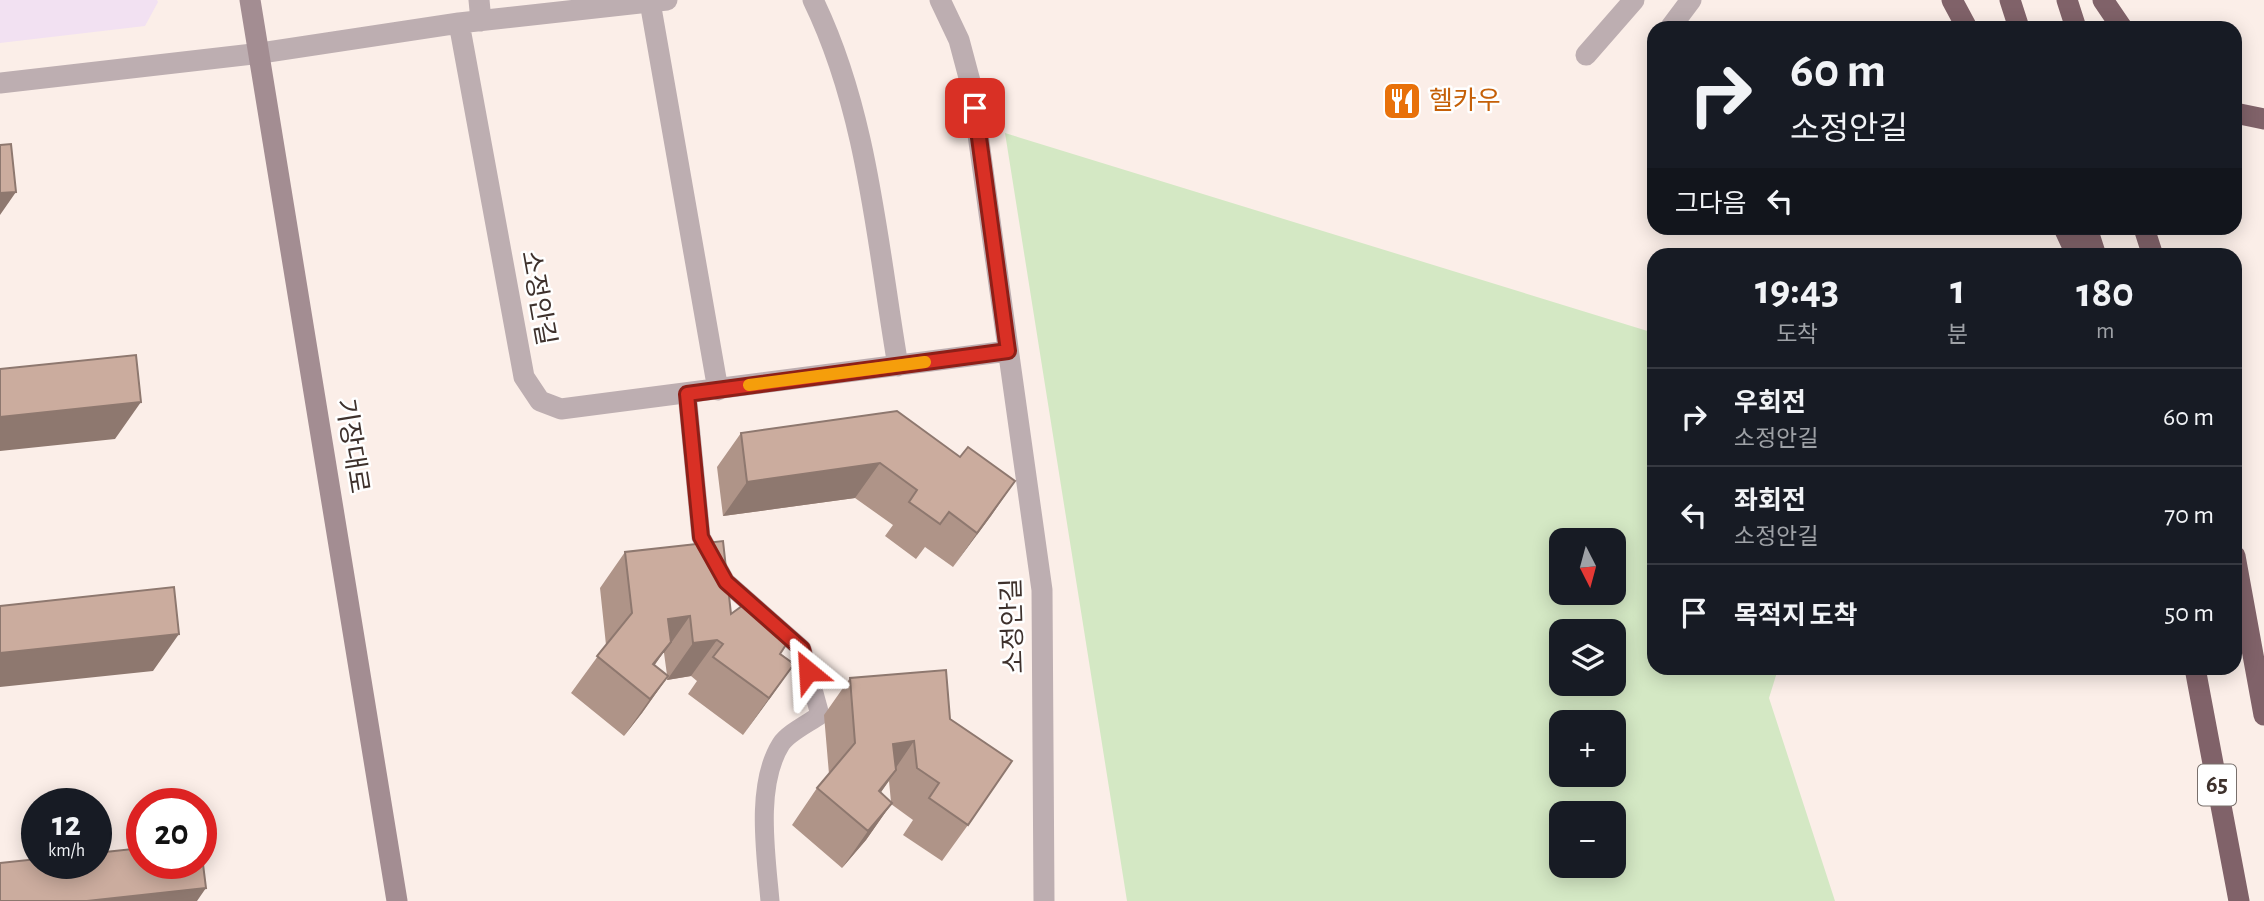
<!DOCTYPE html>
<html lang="ko">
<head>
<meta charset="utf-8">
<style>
  body { margin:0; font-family:"Alegreya Sans","Noto Sans KR",sans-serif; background:#242831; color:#f1f3f6; height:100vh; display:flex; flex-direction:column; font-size:26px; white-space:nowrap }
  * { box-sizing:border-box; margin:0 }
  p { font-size:23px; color:#9ea1a6 }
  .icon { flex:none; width:38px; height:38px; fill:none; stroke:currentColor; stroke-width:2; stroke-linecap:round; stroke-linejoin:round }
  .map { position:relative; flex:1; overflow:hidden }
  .details { position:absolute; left:1647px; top:248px; width:595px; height:427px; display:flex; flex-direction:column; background:#171b24; border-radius:21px; box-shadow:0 4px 18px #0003 }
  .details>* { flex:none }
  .top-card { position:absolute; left:1647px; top:21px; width:595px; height:214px; border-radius:21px; box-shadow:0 4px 18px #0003; background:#171b24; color:#f1f3f6; overflow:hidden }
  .needle { width:46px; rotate:174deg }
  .fabs { position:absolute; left:1549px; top:528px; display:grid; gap:14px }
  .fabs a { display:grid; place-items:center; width:77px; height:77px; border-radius:14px; background:#171b24; box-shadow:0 4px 18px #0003; font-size:35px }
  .speed { position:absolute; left:21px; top:788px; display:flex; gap:14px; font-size:35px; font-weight:700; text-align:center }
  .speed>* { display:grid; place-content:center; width:91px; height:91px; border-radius:50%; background:#171b24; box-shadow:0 4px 18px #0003; line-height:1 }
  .speed small { font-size:18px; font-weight:400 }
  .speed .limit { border:10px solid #d22; background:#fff; color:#111 }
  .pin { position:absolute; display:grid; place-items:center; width:60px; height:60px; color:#fff; margin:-30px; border-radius:14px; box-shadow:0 4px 10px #0006 }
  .me { position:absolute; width:77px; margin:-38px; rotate:333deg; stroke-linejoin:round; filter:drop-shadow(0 0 5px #0008) }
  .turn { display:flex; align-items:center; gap:24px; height:147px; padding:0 28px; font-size:32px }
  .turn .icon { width:91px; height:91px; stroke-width:2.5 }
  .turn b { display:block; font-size:49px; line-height:60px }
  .then { display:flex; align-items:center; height:66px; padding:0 28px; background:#0003; gap:14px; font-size:26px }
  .eta { display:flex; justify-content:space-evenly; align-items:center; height:119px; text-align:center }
  .eta b { font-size:42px; font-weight:700; line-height:49px }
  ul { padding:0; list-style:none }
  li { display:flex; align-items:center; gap:21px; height:98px; padding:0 28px; border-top:2px solid #363941 }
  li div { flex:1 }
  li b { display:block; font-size:26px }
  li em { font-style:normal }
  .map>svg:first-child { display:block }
  .education { fill:#f2e1f2 }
  .green { fill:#d4e8c4; fill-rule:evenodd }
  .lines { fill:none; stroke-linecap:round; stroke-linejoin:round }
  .service { stroke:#bdaeb1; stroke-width:19 }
  .minor { stroke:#bdaeb1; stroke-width:21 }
  .secondary { stroke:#a38d92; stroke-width:21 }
  .motorway { stroke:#806269; stroke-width:21 }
  .wall { fill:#af9488; fill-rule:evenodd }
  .shaded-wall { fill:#8e786f }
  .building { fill:#cbac9e; stroke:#8e786f; stroke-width:2 }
  .route-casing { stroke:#8d1f18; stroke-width:18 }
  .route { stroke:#d93025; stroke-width:12 }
  .slow { stroke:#f59e0b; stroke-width:12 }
  .labels { text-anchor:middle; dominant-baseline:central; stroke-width:5; stroke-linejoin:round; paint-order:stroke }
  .shield { fill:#fff; stroke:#786f6b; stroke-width:2 }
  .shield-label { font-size:24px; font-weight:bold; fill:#3e312c }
  .food-label { font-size:26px; fill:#c56008; stroke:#fff; text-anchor:start }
  .street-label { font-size:26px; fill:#3e312c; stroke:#fff }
</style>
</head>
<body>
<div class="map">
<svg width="2264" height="901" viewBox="0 0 2264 901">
  <rect width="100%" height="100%" fill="#fbeee8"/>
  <path class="education" d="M0,0H157L158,2L145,26L0,43Z"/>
  <path class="green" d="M1005,133L1654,333V668L1778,669L1769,698L1835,901H1127ZM1561,541H1614V593H1561ZM1561,632H1614V684H1561ZM1561,723H1614V775H1561ZM1561,814H1614V866H1561Z"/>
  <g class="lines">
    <path class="service" d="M687,393L701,537L726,582L802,649L820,715C809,723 788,733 781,744C755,785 766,855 770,901"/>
    <path class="minor" d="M479,0L481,21
      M813,0C868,113 877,243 898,366
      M940,0L959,40L971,85L1042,590L1044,901
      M650,2L718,390
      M459,23L524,377L540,401L561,409L1008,351
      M1670,28L1691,0
      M1586,55L1634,0
      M0,83L261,53L459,23L667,0"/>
    <path class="secondary" d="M250,0L397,901"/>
    <path class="motorway" d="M1952,0L1967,28
      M2010,0L2019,28
      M2067,0L2076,28
      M2103,0L2122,28
      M2235,113L2264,119
      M2064,228L2077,256
      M2087,228L2096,256
      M2144,228L2153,256
      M2235,556L2264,715
      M2195,668L2239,901"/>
  </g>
  <path class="wall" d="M741,433L960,457L1015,481L953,567L925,547L916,559L885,536L893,525L855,498L723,516L717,467Z
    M625,552L731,614L794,664L743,735L688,694L697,681L691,676L667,680V678L642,713L624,736L571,693L606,645L600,588ZM663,653H664L667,675L654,665Z
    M850,678L950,719L968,825L942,861L903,835L913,820L891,804L866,840L842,868L792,825L817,788L829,774L824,715ZM889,781L891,802L880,793Z"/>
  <path class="shaded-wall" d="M16,192L0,215V193Z
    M141,402L115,439L0,451V417Z
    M880,463L855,498L723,516L747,482Z
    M1015,481L991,516L953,567L977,533Z
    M690,616L664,653H663L645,679L668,619Z
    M179,634L153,671L0,687V653Z
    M717,640L691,676L667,680L693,643Z
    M794,664L768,701L743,735L769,698Z
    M668,676L642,713L624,736L650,699Z
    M914,741L889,778L893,744Z
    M896,770L871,807L879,791Z
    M892,803L866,840L842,868L868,831Z
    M206,888L197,901H87Z"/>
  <path class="building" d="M11,144L16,192L0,193V145Z
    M136,355L141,402L0,417V369Z
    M897,411L960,457L968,447L1015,481L977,533L949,512L940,524L909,502L917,490L880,463L747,482L741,433Z
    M723,541L731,614L746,603L791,637L780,654L794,664L769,698L713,657L723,644L717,640L693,643L690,616L668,619L671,642L653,664L668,676L650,699L597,656L632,613L625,552Z
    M174,587L179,634L0,653V606Z
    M946,670L950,719L1012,761L968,825L929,798L939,783L917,768L914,741L893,744L896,770L879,791L892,803L868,831L817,788L855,743L850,678Z
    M142,848V863H201V848L206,888L87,901H0V863L37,859V863H96V853Z"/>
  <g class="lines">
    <defs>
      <path id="route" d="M808,671L802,649L726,582L701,537L687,394L1008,351L975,108"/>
    </defs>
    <use href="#route" class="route-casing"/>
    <use href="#route" class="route"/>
    <path class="slow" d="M749,385L925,362"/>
  </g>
  <defs>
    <symbol id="restaurant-square" viewBox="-11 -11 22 22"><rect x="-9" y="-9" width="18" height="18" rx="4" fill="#e8710a" stroke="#fff"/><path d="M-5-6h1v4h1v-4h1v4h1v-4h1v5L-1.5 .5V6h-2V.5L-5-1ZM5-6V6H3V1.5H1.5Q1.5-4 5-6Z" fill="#fff"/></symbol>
  </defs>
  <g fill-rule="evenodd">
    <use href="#restaurant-square" x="1380" y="79" width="44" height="44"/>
  </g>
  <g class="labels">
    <rect class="shield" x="2198" y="764.5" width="38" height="41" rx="5"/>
    <g class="shield-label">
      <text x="2217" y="785">65</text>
    </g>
    <g class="food-label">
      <text x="1429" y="101">헬카우</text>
    </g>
    <g class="street-label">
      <text transform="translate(538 298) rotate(80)">소정안길</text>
      <text transform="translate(352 446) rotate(81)">기장대로</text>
      <text transform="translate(1013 626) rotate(-92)">소정안길</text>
    </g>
  </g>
</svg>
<div class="fabs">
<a><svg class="needle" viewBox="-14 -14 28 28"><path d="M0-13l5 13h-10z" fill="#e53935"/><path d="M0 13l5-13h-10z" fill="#9ea1a6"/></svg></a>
<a><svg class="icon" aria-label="layers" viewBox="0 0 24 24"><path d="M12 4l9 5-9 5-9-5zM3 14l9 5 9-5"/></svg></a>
<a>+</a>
<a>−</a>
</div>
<div class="speed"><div>12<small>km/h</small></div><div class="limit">20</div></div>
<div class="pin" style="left:975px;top:108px;background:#d93025"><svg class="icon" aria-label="arrive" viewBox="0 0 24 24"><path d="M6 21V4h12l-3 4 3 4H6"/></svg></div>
<svg class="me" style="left:808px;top:671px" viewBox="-20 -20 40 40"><path d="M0-17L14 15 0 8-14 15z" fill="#d93025" stroke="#fff" stroke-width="4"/></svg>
<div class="top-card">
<div class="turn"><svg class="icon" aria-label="right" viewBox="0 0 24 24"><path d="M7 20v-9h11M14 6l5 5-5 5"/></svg><div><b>60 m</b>소정안길</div></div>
<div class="then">그다음<svg class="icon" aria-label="left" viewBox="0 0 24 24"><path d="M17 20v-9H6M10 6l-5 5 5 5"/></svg></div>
</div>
<section class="details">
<div class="eta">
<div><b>19:43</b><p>도착</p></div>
<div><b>1</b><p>분</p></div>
<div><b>180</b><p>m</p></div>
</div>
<ul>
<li><svg class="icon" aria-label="right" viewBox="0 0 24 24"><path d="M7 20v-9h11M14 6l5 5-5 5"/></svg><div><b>우회전</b><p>소정안길</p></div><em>60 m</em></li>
<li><svg class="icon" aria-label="left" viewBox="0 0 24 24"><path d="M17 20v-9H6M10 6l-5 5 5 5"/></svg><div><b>좌회전</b><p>소정안길</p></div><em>70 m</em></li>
<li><svg class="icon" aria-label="arrive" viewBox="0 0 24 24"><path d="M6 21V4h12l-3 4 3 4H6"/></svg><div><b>목적지 도착</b></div><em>50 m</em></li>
</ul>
</section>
</div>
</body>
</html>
